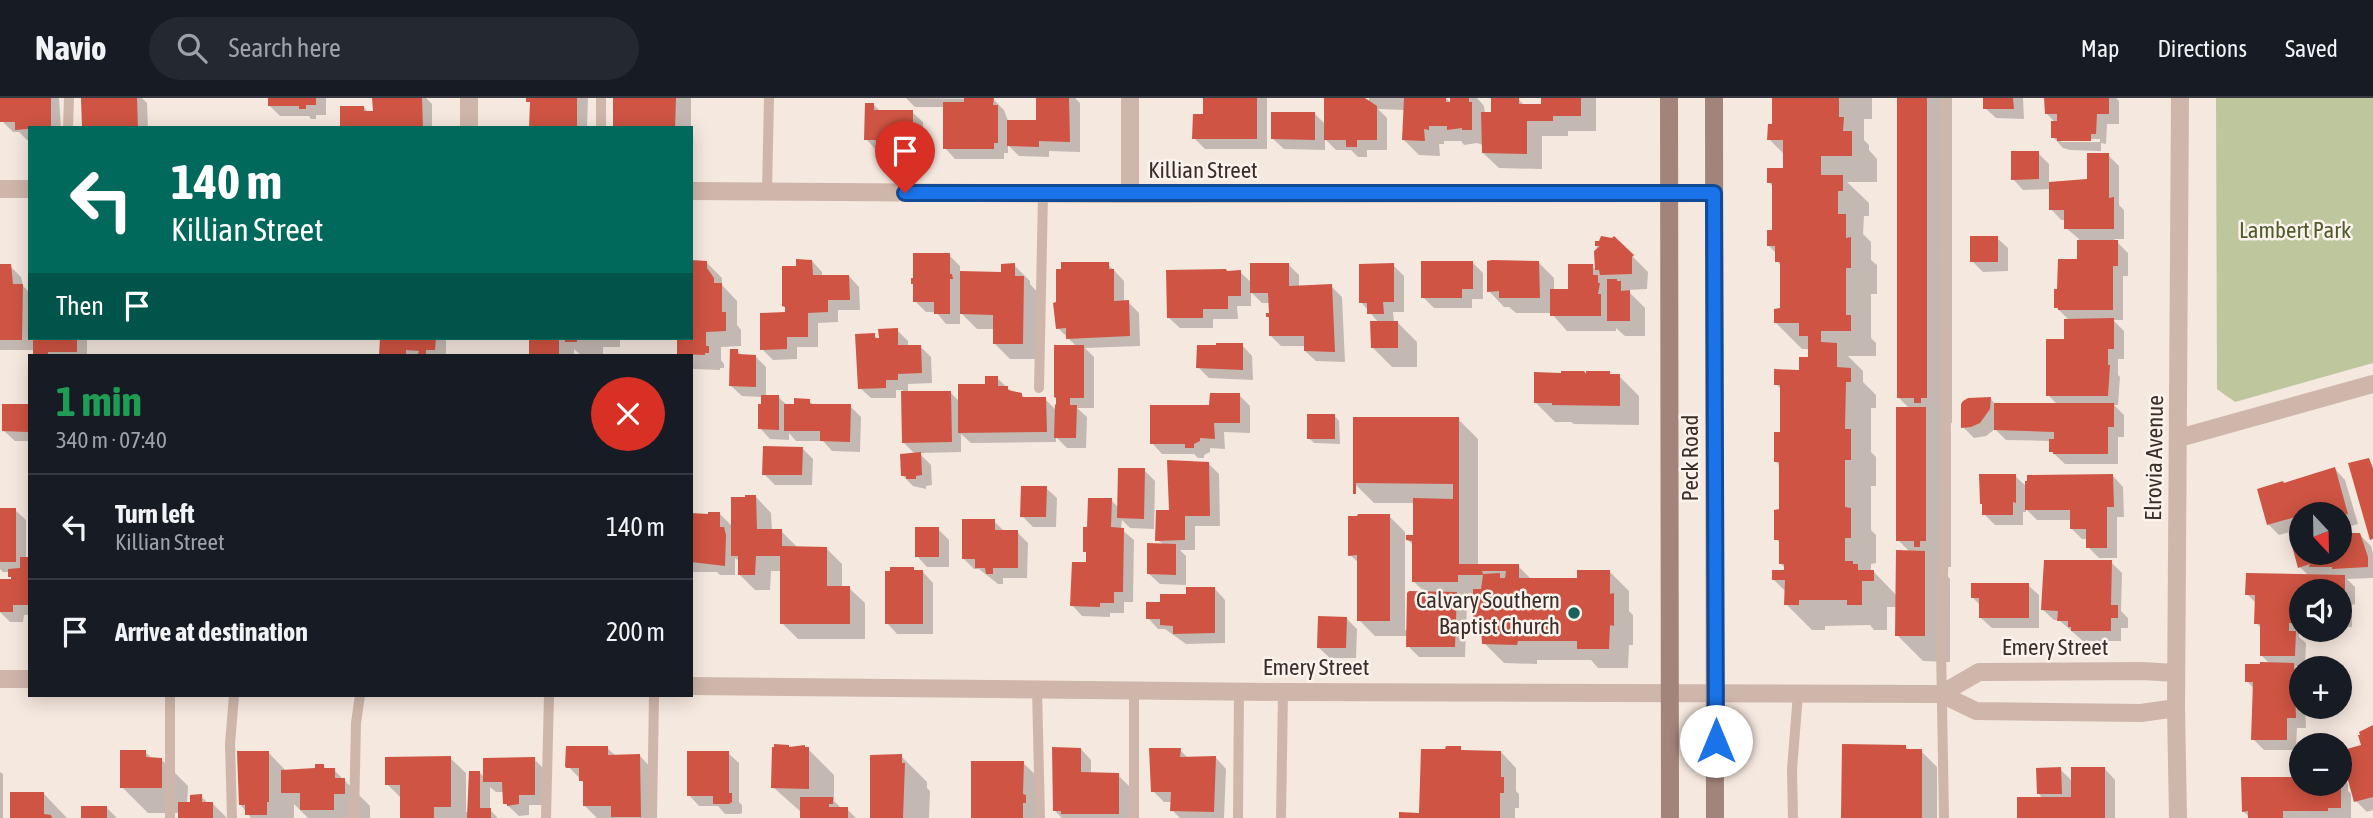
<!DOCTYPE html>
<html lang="en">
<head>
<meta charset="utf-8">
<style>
  body { margin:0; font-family:"Asap Condensed",sans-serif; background:#242831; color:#f1f3f6; height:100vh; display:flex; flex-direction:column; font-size:26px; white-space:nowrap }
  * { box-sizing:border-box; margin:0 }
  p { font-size:23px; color:#9ea1a6 }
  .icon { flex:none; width:38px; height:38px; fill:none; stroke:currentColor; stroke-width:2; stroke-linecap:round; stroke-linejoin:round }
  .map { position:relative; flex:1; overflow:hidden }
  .drawer { position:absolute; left:28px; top:256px; width:665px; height:343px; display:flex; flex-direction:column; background:#171b24; border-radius:0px; box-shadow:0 4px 18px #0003 }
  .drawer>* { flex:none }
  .top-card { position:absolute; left:28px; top:28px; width:665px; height:214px; border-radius:0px; box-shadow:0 4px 18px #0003; background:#00695c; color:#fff; overflow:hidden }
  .needle { width:46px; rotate:158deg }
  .buttons { position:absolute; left:2289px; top:404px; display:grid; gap:14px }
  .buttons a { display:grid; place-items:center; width:63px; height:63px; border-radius:50%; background:#171b24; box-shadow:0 4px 18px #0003; font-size:35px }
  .pin { position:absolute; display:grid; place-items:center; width:60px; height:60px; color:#fff; margin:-72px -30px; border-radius:50% 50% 50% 0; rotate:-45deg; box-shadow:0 0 7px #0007 }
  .pin .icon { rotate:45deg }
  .me { position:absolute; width:77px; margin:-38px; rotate:0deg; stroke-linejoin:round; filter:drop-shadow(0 0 5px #0008) }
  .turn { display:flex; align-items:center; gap:24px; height:147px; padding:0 28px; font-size:32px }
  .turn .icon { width:91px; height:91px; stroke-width:2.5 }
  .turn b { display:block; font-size:49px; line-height:60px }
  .then { display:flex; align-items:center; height:66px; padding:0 28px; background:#0003; gap:14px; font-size:26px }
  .round { display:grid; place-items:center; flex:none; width:74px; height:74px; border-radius:37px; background:#242831 }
  .overview { display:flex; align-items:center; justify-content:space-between; height:119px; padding:0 28px }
  h1 { font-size:42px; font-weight:700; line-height:52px; color:#1e9e55 }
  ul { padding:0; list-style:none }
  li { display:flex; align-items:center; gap:21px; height:105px; padding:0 28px; border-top:2px solid #363941 }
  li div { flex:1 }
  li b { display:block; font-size:26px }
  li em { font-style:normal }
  header { display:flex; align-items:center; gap:42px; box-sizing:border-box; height:98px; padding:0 35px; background:#171b24; border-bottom:2px solid #363941 }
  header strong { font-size:33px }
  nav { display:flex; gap:38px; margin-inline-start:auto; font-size:24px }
  .search { width:490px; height:63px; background:#242831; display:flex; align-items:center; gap:18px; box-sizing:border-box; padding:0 24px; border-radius:38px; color:#9ea1a6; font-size:26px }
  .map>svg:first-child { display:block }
  .green { fill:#bdc69d }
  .shadow { fill:#0003; fill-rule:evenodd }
  .building { fill:#cf5443; fill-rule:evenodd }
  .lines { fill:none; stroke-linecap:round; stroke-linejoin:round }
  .lane { stroke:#cfb6aa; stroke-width:10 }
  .street { stroke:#cfb6aa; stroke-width:18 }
  .secondary { stroke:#a3847a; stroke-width:18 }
  .route-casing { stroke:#114b97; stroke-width:18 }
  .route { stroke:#1a73e8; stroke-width:12 }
  .poi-dot { fill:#1b615d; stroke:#fcf3ed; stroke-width:2.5 }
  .labels { text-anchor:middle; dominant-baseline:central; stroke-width:5; stroke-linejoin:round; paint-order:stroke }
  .street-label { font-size:23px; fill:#3b2d2a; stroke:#fcf3ed }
  .park-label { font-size:23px; fill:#505c2b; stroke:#fcf3ed }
  .poi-label { font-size:23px; fill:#3b2d2a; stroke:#fcf3ed; text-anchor:end }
</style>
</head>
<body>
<header>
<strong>Navio</strong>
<div class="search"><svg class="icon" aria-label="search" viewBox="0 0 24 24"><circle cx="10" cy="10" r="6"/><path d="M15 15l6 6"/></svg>Search here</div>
<nav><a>Map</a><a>Directions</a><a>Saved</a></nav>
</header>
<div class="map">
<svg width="2373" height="720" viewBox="0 0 2373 720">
  <rect width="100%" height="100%" fill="#f5e8df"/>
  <path class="green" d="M2216,0H2373V265L2235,304L2217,291Z"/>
  <path class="shadow" d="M2,0H59L61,30H30V42H27L19,34H13L2,23Z
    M83,0H142L147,5L148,30H84Z
    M269,0H326V17H316V21H311L309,18H280L269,7Z
    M374,0H426L432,6V30H342L364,9L369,15H374Z
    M528,0H588L587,30H531L532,7Z
    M615,0H691V30H615Z
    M906,0L993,1L1004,12L1008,23L1038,24V0H1075L1080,5V54L1049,53V59L1019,58L1008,47V55H1004V61H955L945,50V9H915Z
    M1205,0H1267V51H1205L1194,40L1205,18Z
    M1369,0H1446L1452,6V0H1477L1484,8L1485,16H1493L1518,1L1525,8H1543V0H1596V33H1568V38H1542V71L1499,70L1483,55V47L1477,45L1464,47L1461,43H1444V46H1439L1440,58L1419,57L1404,42L1405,12L1378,11L1387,20V52H1367V59H1358L1351,52H1336L1325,41V52L1284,51L1273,41L1315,16L1326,27L1369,3Z
    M1774,0H1872V21H1864V42L1869,47V52L1877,61V84H1847L1869,105V118H1864L1863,136L1871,144V162L1877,167V196H1871V240L1876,245V258H1848L1863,273V284L1876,297V310H1871V354L1876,359V388H1871V432L1876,437V465L1871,466V474H1874L1897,498L1910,454L1898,442L1910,311L1898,299L1899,0H1952V325H1947L1946,332L1951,337V469H1946V476L1950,481V564L1923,563L1897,537V509H1887V532H1874L1870,527L1825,528V532H1812L1786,506V494L1774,482L1785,474V470L1780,465L1781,446L1776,441L1781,413V369L1776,364L1781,336V291L1776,286L1801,273L1810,261V251H1802L1776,225L1781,212V168L1777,163V156L1768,147L1773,134V89L1769,84L1785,71V57L1769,41L1774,28Z
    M1985,0H2023L2024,21L1996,20L1985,10Z
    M2046,0H2116L2119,3V26H2107L2106,46L2101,45V53L2070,52L2063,50L2053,39L2056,25L2046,15ZM2061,41H2100V44H2061Z
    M874,7L881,14H912L923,24V54L888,55L886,52H876L866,41Z
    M2038,55L2049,66V85L2089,83L2108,57L2119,68V107L2124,112V141H2114L2128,155V178H2123V222H2113L2124,233V261H2118V277L2120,279L2118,307H2114L2124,317V339H2118V366H2065L2051,353V343L2006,342L1995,331L1986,338L1974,340L1963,329L1991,301L1996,307H2058L2048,297L2066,243L2069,222L2056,209L2078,163L2079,141L2066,130V122H2061L2051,111V91L2023,92L2013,81Z
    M1614,140L1648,174L1647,191L1627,192L1645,210V238H1625L1616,230V233H1567L1551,215H1516L1509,209H1504L1489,193L1539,165L1554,180V193L1570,192L1592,168L1596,172L1597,145Z
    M1997,140L2008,150V173L1983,174L1972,163Z
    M949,157L960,168V175H1003L1014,167L1030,183V186L1039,196L1038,261H1010L994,245L995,231H977L960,214V226H946L936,214H926L915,203V188L913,186Z
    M812,163L822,174V178H849L859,189L860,212H838V224L818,225V249H797V261L773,262L762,251L787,216L798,170Z
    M706,164L722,180V187L737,203V227L741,232V248L721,249V262L724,266V270H720V272L694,271L691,269V257L678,256V240H691Z
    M1473,165L1483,175V201H1472V210H1434L1423,199Z
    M1108,166L1124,183V204H1128L1139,215L1140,248L1085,250L1094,259V310H1077L1087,319L1086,350H1067L1056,339V344L971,345L961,336V354L919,355L931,367L932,387L926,388V391L913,388L903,378L916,357L903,344V292H896V300H871L860,290L874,237L881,244L897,232L908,243V248H920L931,259L932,285L908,286V295L950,294L960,304L997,280L1013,295L1021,296L1026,301H1045L1056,312L1077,249L1058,230Z
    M1288,166L1299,177V189L1331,188L1342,199L1345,264L1316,263L1305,253V248H1281L1270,237V221L1267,218L1270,216V205H1262L1251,194V208H1237L1238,221H1213V230H1180L1169,220L1240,174L1252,185Z
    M1393,167L1404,178V214H1393L1394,224H1397L1417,244V269H1392L1372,249L1378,224L1361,204Z
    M10,168L21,179L23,188L30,195V240H87V257H34L35,252H0V173Z
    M381,240H446V257H381Z
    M531,240H620V249H603V257H581L574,251V257H531Z
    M1242,247L1252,258L1253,282L1209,280L1198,269Z
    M737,253L743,258H755L766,269V299H778L787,307L796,308L809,303L814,307L850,308L861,319L860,354L832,353L823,343H796L789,335V342L770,341L760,330L763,299L742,298L731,288Z
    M1609,275L1612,278H1619L1639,298V327L1574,326L1571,324H1555L1535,304L1588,279Z
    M1239,297L1250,308V335L1224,334L1225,351L1210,350V354L1204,357V360H1198L1194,356H1162L1152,345L1211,309Z
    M28,308L30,310V343H15L4,333Z
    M1334,317L1339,323L1340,346L1314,345L1309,340Z
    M1458,321L1478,341V468H1518L1532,482H1579L1609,473L1629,493V513L1633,517V547H1629L1628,570H1598L1591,562H1537V566L1504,565L1484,545L1483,538L1474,529L1475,503H1464L1467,506L1465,559H1419L1408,548V538H1375L1359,522V465L1350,457L1389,418L1405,434V532H1408L1426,495L1413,483L1414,448L1405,439H1414L1415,405H1374L1354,385Z
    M802,350L813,361L812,387H775L764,376Z
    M1208,365L1219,376L1220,428H1195V452H1180L1186,458V487L1160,486L1149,476L1164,447L1158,442L1171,414Z
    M2335,371L2345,382L2358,426L2340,431V416H2301V431L2279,437L2268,426L2284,387Z
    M1144,372L1155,383L1154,431L1130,430L1122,422L1121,431L1134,442L1133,504H1124V515H1110V519L1082,518L1072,507L1087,466L1088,456L1085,453L1089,431L1111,402L1119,410Z
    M2015,378L2027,389L2113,378L2123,389L2124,419H2117V460H2099L2088,449V441H2082L2072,431V422H2037L2026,411V414H2023V427H1995L1984,416Z
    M1046,390L1057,400L1056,429H1033L1022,418Z
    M756,399L771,415L772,433H781L797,449L826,450L842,466V490H849L865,505V541H798L782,525V473H771L770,492H755L739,476L740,464L735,460V477H720L717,474H691V416H720L733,429Z
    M0,412H15L26,422V461H30V517H24L23,524H10L0,514V483H14L10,478V474H3L0,471Z
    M994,423L1005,434H1017L1028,445L1027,480H1003V486H998L979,471H974L964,461Z
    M938,431L949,442V469H927L917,458Z
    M2360,437L2371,448L2373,456V480L2347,481L2355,489V506L2352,507V529H2340V494H2301V532H2310V536L2299,535V539L2306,545L2305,568H2295L2301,575V609H2305L2306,630H2297L2296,652H2264L2253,641L2254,591L2247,583L2270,566L2261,557L2262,531L2256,525V505L2247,496L2309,478L2300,469L2294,449L2301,447V455H2340V445Z
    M2111,464L2122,475L2121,513L2128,520V530H2121V543H2083L2059,522H2054L2043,512Z
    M913,471L916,474H923L933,485V536H897L887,525Z
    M2028,487L2039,497V530H1992L1981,520V508L1973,500Z
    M1215,491L1225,502V545L1186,546L1165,531H1158L1148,520L1162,506Z
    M1346,520L1357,531L1356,560H1330L1319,550Z
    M2373,629V712L2367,714L2356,703L2363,648Z
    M1905,649L1910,653H1921L1937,669V720H1843Z
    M607,650L616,658H640L655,674L656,720H597L585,708V686L567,667Z
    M1460,650L1464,654H1501L1516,670V693L1519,696V710H1515V720H1401L1421,717L1447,653Z
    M808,651L834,677V703L842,711H847L856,720H802V715L773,689Z
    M1081,651L1091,662V676L1118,677L1129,688V720H1062L1054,712Z
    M1180,652L1189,661L1216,660L1226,671L1224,720H1180L1172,712V704H1164L1153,693Z
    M145,654L153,661H161L188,688L187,706L201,698L209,706H213L227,720H180V715H148L122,689Z
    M268,654L287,674L317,672L323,668L327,672H334L370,708V720H308L294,706V720H251L240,706Z
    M728,655L739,665V704L742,707V715L740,716H725L718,708H699L689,697Z
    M901,658L927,684V690L930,693L929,720H871Z
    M450,660L466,675V714H469L480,675L485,680L534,661L545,672V707H529V717L519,718L505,705V694H496L490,689V712L498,720H402V701L387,686Z
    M1023,665L1039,680L1041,720H973Z
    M2060,671L2073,684L2105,671L2115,682V720H2019L2043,701L2039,696Z
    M0,674L3,676V720H0Z
    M2340,677L2348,686V693L2351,696V720H2250L2243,713V681L2301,680V686H2340Z
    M44,696L67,720H12Z
    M107,710L117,720H83Z"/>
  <path class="building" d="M0,0H51V29L15,32V24H0Z
    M81,0H137L138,30H82Z
    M268,0H316V7H306V11H299V8H268Z
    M372,0H422L423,30H340V8H364V13H373Z
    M526,0H577V30H529L530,4H526Z
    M613,0H676L675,30H613Z
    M964,0H994L993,7H998V45H994V51H943V4H964Z
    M1036,0H1069L1070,44L1039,43V49L1007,48V22H1036Z
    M1203,0H1257V41H1192L1193,16H1203Z
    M1324,0H1365L1377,8V42H1357V49H1346V42H1324Z
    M1404,0H1446V4H1450V0H1469V4H1472V32H1462V30L1447,32V28H1429V32L1424,31L1425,43L1402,42Z
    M1491,0H1519V6H1541V0H1581V18H1553V23H1527V56L1482,55L1481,14H1491Z
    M1772,0H1839V19H1844L1843,33H1852V58H1821V77H1843V93H1838V116H1846V140L1851,139V170H1846V217H1851V233H1821V244L1837,245V269L1851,270V284H1846L1845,331H1851V362H1845V409L1851,410V440H1845V463H1853V466H1858V472H1874V483H1862V507H1847V502H1799V507H1784L1785,482H1772V472H1784V466H1779V442H1774V412L1779,411V364H1774V334H1780V287H1774V271L1799,272V259H1808V238H1799V225H1774V211L1780,210V164H1775V148H1767V132H1772V85H1767V70H1783V42H1767L1768,26H1772Z
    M1897,0H1927V300H1921V305H1914V300H1897Z
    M1983,0H2013L2014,11H1983Z
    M2044,0H2109V16H2097L2096,36H2091V43H2057V40H2051V23H2057V16H2045Z
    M865,5H874V12H913V44L876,45V42H864Z
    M1271,14H1315V42L1271,41Z
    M2011,53H2039V81L2011,82Z
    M2087,55H2109V100L2114,99V131H2064V112H2049V84L2087,81Z
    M1601,138L1612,140L1614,138L1634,157L1632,159V176L1600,177L1599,172H1595L1594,153L1600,148H1595V143H1599Z
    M1970,138H1998V164H1970Z
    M2077,142H2118V168H2113V212H2058V210H2054V191H2057L2058,161H2077Z
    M913,155H950V176H952L953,181H950V216H934V204H913V186H911V180H913Z
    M796,161L812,162L813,177H849L850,202H828V214L808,215V239H787V251L760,252V215L785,214V209L782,208V168H796Z
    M691,162L707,163V170L714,180V185H722V214H726V233L706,234V248H709V255H705V257L677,256V240H691Z
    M1492,162L1539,163L1540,200H1499V193L1487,194V163Z
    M1421,163H1473V191H1462V200H1421Z
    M1061,164H1109V171H1114V203L1129,202L1130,238L1066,241V230L1056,231L1053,205L1056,204V171H1061Z
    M1015,165V178H1024L1023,246H993V217L960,216V173L1001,174V166Z
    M1250,165H1289V188L1332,186L1335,254L1304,253V238H1269V219H1266V215H1269L1268,195H1250Z
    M1394,165V204H1383L1384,216H1367V205H1359V166Z
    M0,166H11L13,186H23L22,242H0Z
    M1568,166H1593V177H1598V185H1600L1598,196H1601V218H1550V191H1568Z
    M1226,171L1227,173L1241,172V198H1228V211H1203V220H1167L1166,172Z
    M1607,181H1617V183H1621V193L1630,192V223H1607Z
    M2114,220V251H2108V267H2110L2108,298H2046V241H2064V221Z
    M1370,223H1398V250H1371Z
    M898,230V247H921L922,275L898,276V282H886V290L858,291L855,236L875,235V240H879L878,231Z
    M33,240H77V254H48V257H33Z
    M380,240H436L435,252H426V256H418L419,253L406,252V257H379Z
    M529,240H559V257H529Z
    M565,240H577V244H565Z
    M1216,245H1243V272L1196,270L1197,247H1216Z
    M1054,247H1084V300H1070V307H1077L1076,340H1054L1055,306L1056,307V300L1054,299Z
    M730,251H738V256L756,257V289L729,288Z
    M1561,273H1584L1586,276V273H1610V276H1620V308L1552,307V305H1534V274L1561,275Z
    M985,278H998V288H1008V292L1022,295V299H1046L1047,334L958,335V286H985Z
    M901,293H951L952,344L902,345Z
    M1210,295H1240V325H1214L1215,341L1200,340V343L1194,346V350H1185V346H1150V307H1209Z
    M761,297H779V332L758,331V306H761Z
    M1991,299L1990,311L1980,325L1971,329L1961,330V306L1963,303L1968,300Z
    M794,300L810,301V306H851L850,344L820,343V333H784V306H794Z
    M1994,305H2114V329H2108V356H2053V354H2049V341H2054V334L1994,332Z
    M2,306H29L28,334L2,333Z
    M1896,309H1926V443H1920V449H1914V443H1896Z
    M1307,316H1335V341H1307Z
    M1353,319H1459V466H1519V480H1577V472H1610V496L1614,495V528L1610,527L1609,551H1577V543H1518L1517,547L1482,546L1481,529L1473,530V491H1481L1483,477H1458V484H1412V443L1406,442V437H1413V400L1453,401V386L1356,385V396H1353ZM1482,473H1506L1505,480H1500V475L1483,476Z
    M763,348L803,349L802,377H762Z
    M921,354L922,377L916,378V381H906V378H901L900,356Z
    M2369,360L2373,370V441L2370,442L2348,365Z
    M1167,362L1209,364L1210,418H1185V442L1155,443L1156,412H1169Z
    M2335,369L2348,416L2340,418V416H2314L2313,414L2267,427L2257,391L2283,383L2284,385Z
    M1118,370H1145L1144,421L1117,420Z
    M1979,376H2016V405L2013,404V417H1982V406H1980Z
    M2113,376L2114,409H2107V450H2086V431H2070V412H2025V383H2027V377Z
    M1021,388H1047L1046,419H1020Z
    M745,397H756L757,431H782V448L827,449V488H850V526H780V458H756L755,477H738V458H731V399H745Z
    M1088,400H1112L1111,429L1124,430L1123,494H1114V505H1100V509L1070,508L1072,464H1086V454H1083V429H1087Z
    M0,410H16V464H0Z
    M708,414H720V429H724L726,437L725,468L691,464V415L708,416Z
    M1358,416H1390V523H1357V457L1348,458V418H1357Z
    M962,421H995V432H1018V470H993V476H986L985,470H975V461H962Z
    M915,429H939V459H915Z
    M2342,435H2360L2368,459V469L2332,471V469H2309L2310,466L2298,470L2292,448L2301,445V455H2340Z
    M1147,445L1176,446V477L1147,476Z
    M1896,452L1925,453V538H1895Z
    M20,459H30V507H13V514H0V481H11V479H8V471L20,470Z
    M2044,462H2112L2111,507H2118V520H2111V533H2071V529H2068V523H2057L2058,513L2041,512Z
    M890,469H914V472H923V526H885V473H890Z
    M2246,475L2345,477V496L2340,497V494H2301L2300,526L2289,525V533H2296L2295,558H2260V526H2254L2255,497H2245Z
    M1971,485H2029V520H1979V500H1971Z
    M1186,489H1215V535L1173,536V528L1160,527V521H1146V504H1160V496H1186Z
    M1409,493L1457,494L1455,549H1406L1407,495Z
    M1318,518L1347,519L1346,550H1317Z
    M2260,564L2294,565L2296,620H2287V642H2251L2253,584H2245V566H2260Z
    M2373,627V699L2354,704L2340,653L2361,647L2358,637H2360L2359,634Z
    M774,646L789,647V649L805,647V649H809V691L771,690L772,649H774Z
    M1842,646L1906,647V651H1922V720H1841Z
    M566,648H608V657L640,656L641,719H611V708H583V683H579V670H566L565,668Z
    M1446,648H1461V652L1501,653V679H1504V695H1500V720H1399V714L1419,715L1421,651H1445Z
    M1052,649L1081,650V674L1119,675V716H1061V713H1053Z
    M1149,650H1181L1180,659L1216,658L1214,714L1170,713L1171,694H1151Z
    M120,652H146V659L162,660V690H120Z
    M237,653H269V704H267V717H245V707H239Z
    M687,653H729V695H732V704L729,706H713V698H687Z
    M902,656V665H905L903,720H870V657Z
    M451,658V709H434V720H400V687H385V659Z
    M535,659V697H519V706L507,708V706H503L502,684H483V660Z
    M971,663H1024L1023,696L1026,697V705H1023V720H971Z
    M315,666H324V670H335V680H345V696H334V712H300V695H281V672L315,670Z
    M2061,669L2062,696H2037L2036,670Z
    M2071,669H2105V720H2017V699H2071Z
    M469,673H480V710H491V720H467Z
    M2241,679H2301V686H2341V710H2328V713H2283V720H2248V713L2242,714Z
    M10,694H44V716L51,717L52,720H10Z
    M202,696V704H213V720H178V704H190V697Z
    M800,699H833V706H829V709H848V720H800Z
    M81,708H107V720H81Z"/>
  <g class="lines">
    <path class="lane" d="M601,0V30
      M68,30L69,0
      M767,94L769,0
      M1039,290L1043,96
      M1037,591L1040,720
      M1134,592V720
      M170,597V720
      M232,720L230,646L234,597
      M351,720L354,718L356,625L360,597
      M546,720L549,597
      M652,720L654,597
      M1238,720L1239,593
      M1281,720L1283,594
      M1793,720L1792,671L1798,596
      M1944,720L1941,549L1946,370L1945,0"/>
    <path class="street" d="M469,0V30
      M0,91H30
      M691,93L1130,96L1714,95
      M1130,96V0
      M2179,340L2373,286
      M0,581H30
      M691,588L1283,594L1941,596L1976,613L2141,615L2176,610
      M1941,596L1979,574L2142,573L2176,575
      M2178,720L2176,610L2180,0"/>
    <path class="secondary" d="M1669,0L1670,720
      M1714,0L1715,720"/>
  </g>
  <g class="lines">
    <defs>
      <path id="route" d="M905,95H1714L1716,643"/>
    </defs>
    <use href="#route" class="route-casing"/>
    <use href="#route" class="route"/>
  </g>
  <circle class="poi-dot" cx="1574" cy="515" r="7"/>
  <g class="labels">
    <g class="street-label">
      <text x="1203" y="72">Killian Street</text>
      <text transform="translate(1690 360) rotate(-90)">Peck Road</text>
      <text transform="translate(2154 360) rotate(-89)">Elrovia Avenue</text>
      <text x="2055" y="549">Emery Street</text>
      <text x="1316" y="569">Emery Street</text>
    </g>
    <g class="park-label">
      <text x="2295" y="132">Lambert Park</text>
    </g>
    <g class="poi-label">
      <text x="1560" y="502">Calvary Southern<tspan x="1560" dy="26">Baptist Church</tspan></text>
    </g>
  </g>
</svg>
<div class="buttons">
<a><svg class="needle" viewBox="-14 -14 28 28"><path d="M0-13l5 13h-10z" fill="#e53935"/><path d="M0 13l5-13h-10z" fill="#9ea1a6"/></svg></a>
<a><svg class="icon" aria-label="sound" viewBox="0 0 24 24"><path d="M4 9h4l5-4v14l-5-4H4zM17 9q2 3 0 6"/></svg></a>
<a>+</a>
<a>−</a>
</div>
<div class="pin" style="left:905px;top:95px;background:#d93025"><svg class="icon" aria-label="arrive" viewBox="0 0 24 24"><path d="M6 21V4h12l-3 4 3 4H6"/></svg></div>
<svg class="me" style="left:1716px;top:643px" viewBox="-20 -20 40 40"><circle r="19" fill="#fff"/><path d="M0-13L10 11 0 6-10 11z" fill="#1a73e8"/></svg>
<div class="top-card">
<div class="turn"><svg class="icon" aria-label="left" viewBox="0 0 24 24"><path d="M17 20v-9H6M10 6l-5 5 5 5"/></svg><div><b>140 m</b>Killian Street</div></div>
<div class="then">Then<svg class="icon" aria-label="arrive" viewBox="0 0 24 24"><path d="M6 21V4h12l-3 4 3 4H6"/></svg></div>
</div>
<section class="drawer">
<div class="overview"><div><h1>1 min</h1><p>340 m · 07:40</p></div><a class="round" style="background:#d93025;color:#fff"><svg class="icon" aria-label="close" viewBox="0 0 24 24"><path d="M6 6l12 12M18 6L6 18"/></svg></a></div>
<ul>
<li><svg class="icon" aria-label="left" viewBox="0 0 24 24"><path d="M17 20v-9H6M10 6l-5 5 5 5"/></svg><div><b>Turn left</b><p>Killian Street</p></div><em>140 m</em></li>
<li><svg class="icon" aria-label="arrive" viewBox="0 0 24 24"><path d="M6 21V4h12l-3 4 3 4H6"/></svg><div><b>Arrive at destination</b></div><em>200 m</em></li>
</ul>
</section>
</div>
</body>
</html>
